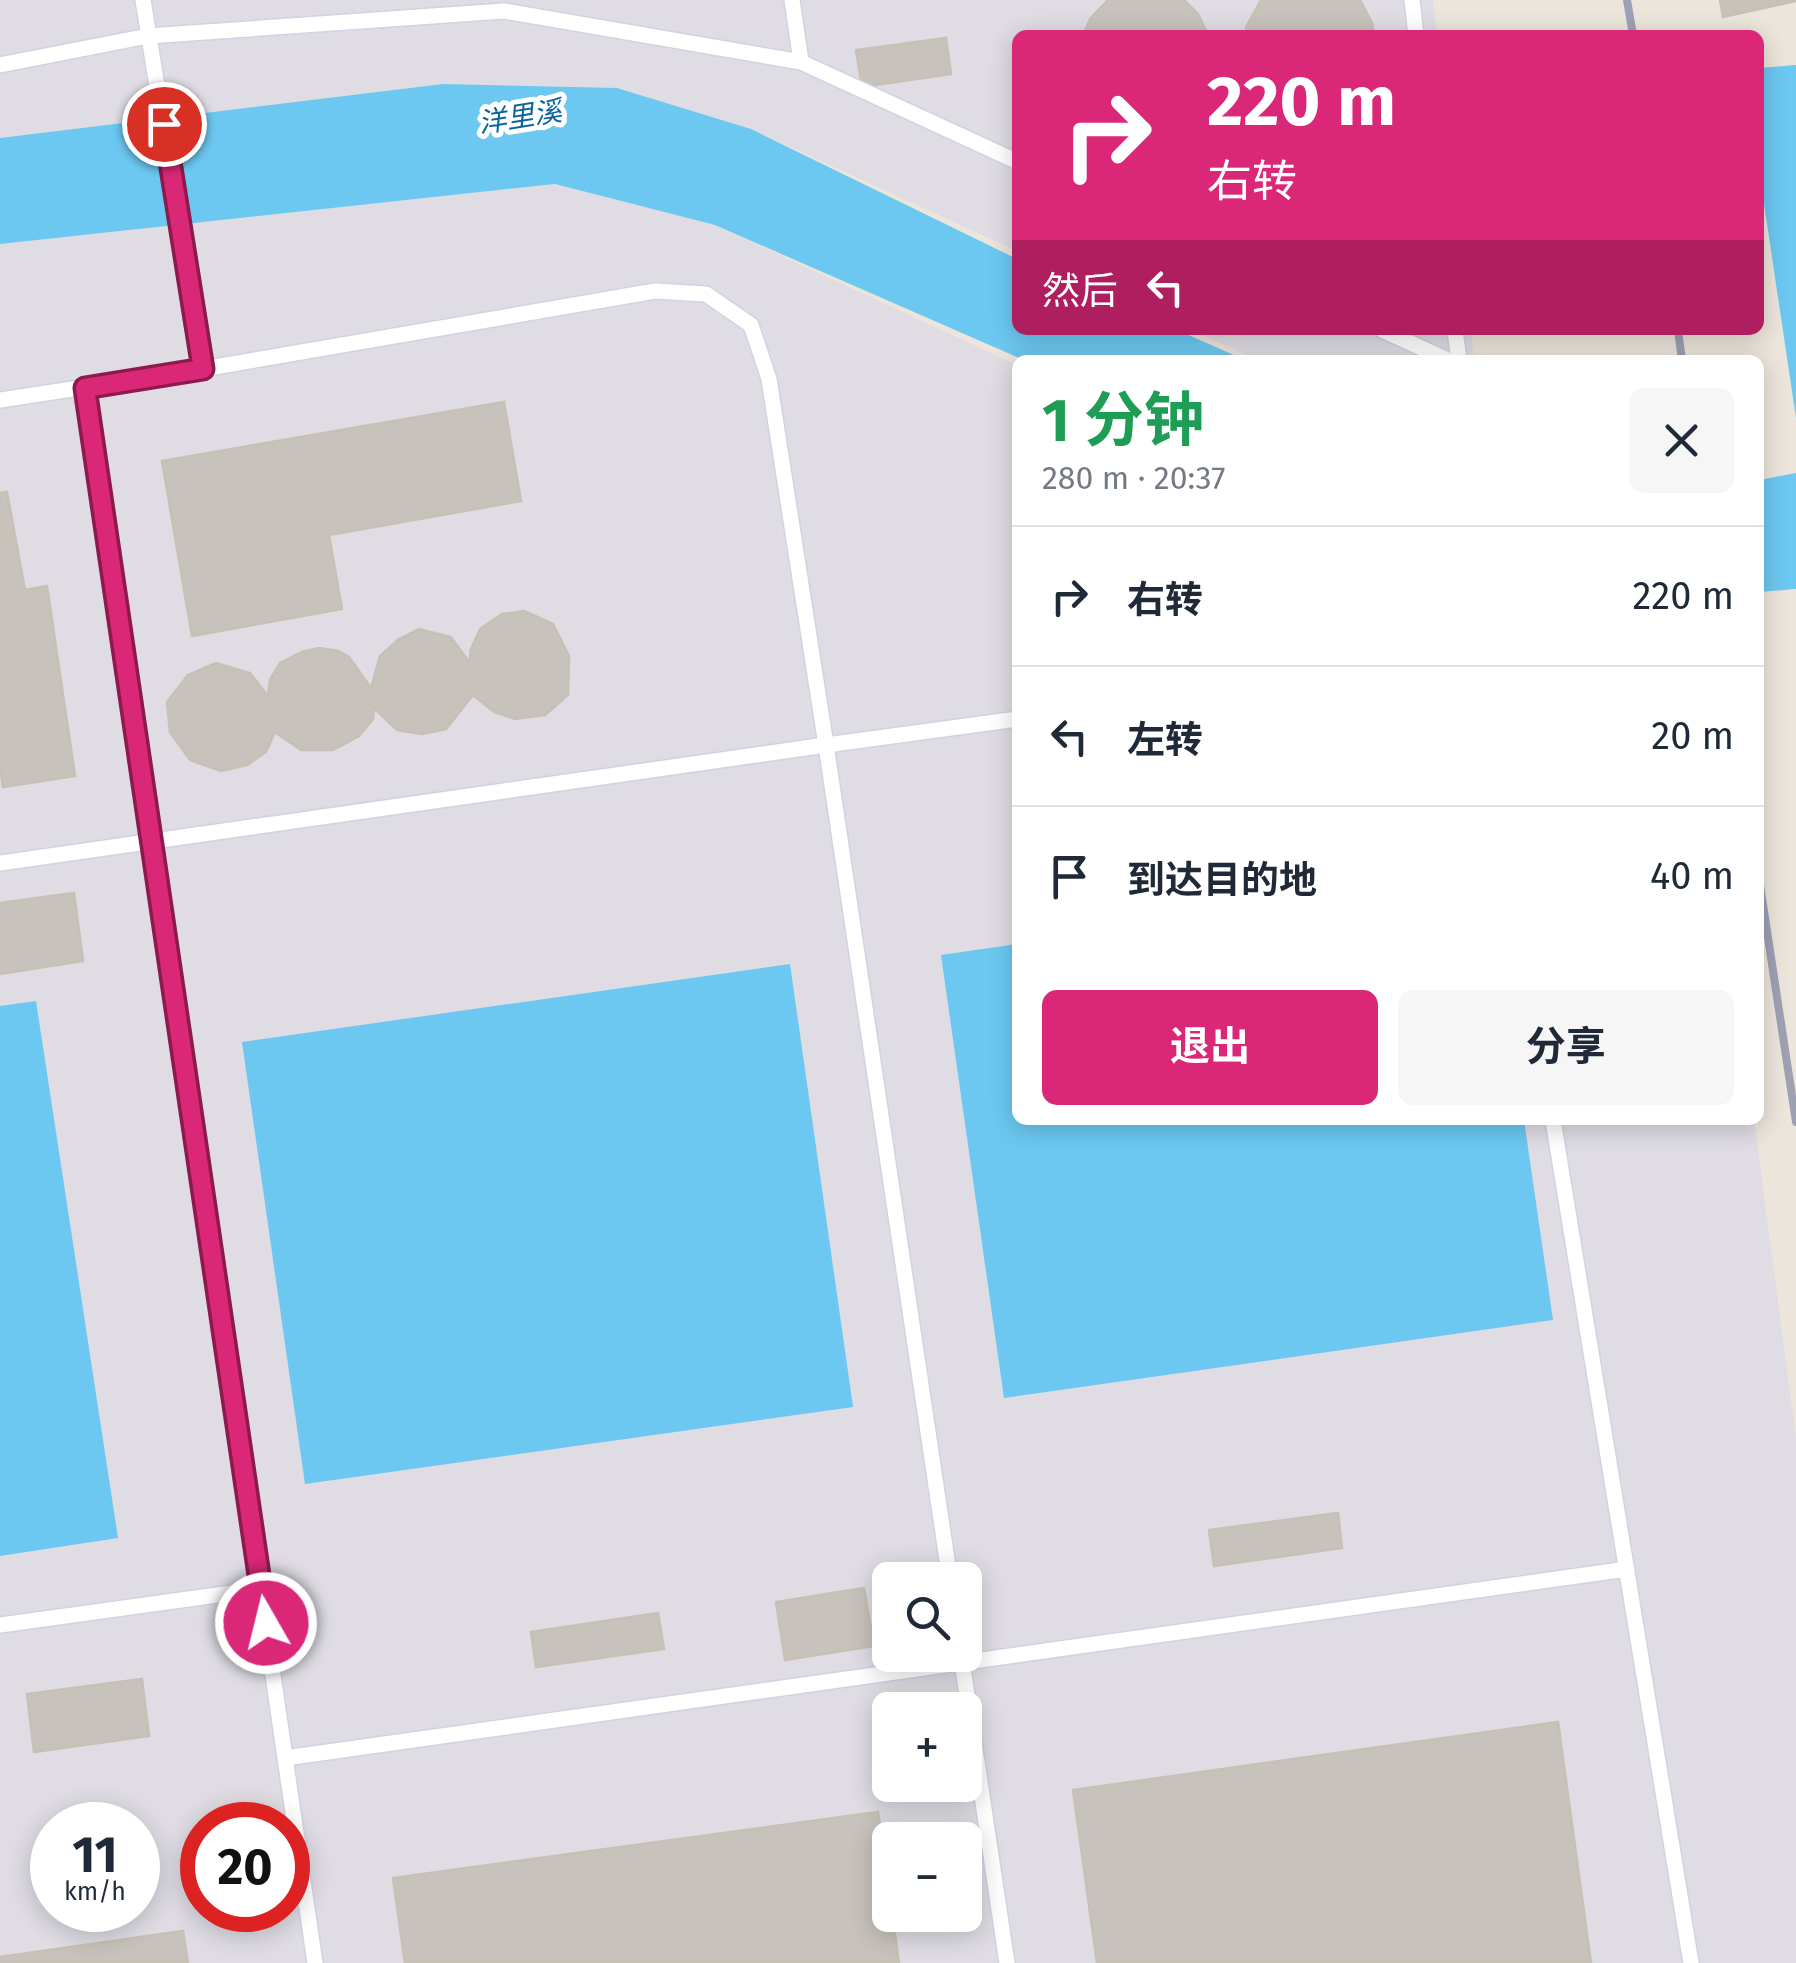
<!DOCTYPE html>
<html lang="zh">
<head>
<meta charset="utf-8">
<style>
  body { margin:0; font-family:"Fira Sans","Noto Sans SC",sans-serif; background:#f6f6f7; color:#1f2937; height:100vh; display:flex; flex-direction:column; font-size:38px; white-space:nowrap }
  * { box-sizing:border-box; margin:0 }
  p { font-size:32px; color:#747a83 }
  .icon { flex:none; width:55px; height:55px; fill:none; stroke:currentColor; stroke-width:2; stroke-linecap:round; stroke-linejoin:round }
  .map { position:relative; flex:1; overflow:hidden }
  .details { position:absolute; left:1012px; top:355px; width:752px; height:770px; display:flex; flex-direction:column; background:#fff; border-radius:15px; box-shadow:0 5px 25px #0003 }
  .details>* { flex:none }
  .top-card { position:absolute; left:1012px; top:30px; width:752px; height:305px; border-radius:15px; box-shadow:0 5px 25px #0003; background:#db2777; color:#fff; overflow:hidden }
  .buttons { position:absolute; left:872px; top:1562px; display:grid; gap:20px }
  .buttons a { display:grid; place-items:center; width:110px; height:110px; border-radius:15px; background:#fff; box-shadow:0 5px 25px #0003; font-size:50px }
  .speed { position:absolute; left:30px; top:1802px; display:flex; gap:20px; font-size:50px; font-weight:700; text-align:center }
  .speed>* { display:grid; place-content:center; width:130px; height:130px; border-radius:50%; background:#fff; box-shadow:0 5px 25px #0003; line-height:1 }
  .speed small { font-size:25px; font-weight:400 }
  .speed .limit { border:15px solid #d22; background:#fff; color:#111 }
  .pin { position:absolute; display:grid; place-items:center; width:85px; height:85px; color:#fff; margin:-42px; border:5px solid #fff; border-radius:50%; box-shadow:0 2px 10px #0007 }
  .me { position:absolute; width:110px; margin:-55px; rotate:352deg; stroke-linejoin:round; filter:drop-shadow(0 0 8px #0008) }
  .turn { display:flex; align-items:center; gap:35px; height:210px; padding:0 30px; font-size:45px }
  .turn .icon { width:130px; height:130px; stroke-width:2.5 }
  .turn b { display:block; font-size:70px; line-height:85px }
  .then { display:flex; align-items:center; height:95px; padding:0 30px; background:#0003; gap:20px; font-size:38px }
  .round { display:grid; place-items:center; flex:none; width:105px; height:105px; border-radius:15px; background:#f6f6f7 }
  .headline { display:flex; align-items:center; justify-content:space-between; height:170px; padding:0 30px }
  h1 { font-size:60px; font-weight:700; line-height:75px; color:#1e9e55 }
  .cta { display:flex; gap:20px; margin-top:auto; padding:20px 30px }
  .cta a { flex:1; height:115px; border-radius:15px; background:#db2777; color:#fff; font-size:40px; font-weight:700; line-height:115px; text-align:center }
  .cta a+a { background:#f6f6f7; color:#1f2937 }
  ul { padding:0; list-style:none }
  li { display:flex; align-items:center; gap:30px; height:140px; padding:0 30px; border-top:2px solid #e0e1e3 }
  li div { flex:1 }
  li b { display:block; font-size:38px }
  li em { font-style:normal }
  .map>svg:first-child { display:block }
  .industrial { fill:#dfdce4; fill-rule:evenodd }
  .water { fill:#6cc8f1 }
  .building { fill:#c7c2bb; stroke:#c7c1b5; stroke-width:2.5 }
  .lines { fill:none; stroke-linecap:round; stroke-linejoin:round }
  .service-casing { stroke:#d0d3e3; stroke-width:18 }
  .service { stroke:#fff; stroke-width:15 }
  .rail { stroke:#9ea0b4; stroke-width:8 }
  .route-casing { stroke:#8e194d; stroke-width:25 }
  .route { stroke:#db2777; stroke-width:18 }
  .labels { text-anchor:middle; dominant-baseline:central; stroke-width:10; stroke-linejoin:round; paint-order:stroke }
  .water-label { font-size:28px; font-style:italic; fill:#0b659c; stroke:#fff }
</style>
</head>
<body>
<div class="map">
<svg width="1796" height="1963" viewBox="0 0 1796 1963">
  <rect width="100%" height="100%" fill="#ece5db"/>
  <path class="industrial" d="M0,0H1433L1437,35H1018L1017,251L751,129L617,88L443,84L0,138Z
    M555,184L715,225L1017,365L1018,1120H1754L1796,1438V1963H0V244ZM890,1580H965V1655H890ZM890,1710H965V1785H890ZM52,1825H138V1910H52ZM202,1825H288V1910H202ZM890,1840H965V1915H890Z
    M1191,330H1471L1474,360H1257Z"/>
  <path class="water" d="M1796,65V418L1760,177V68Z
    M443,84L617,88L751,129L1017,259L1018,330H1177L1245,360H1024L715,225L555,184L0,244V138Z
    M1796,473V589L1760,592V480Z
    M1017,944L1018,1120H1524L1553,1320L1004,1398L941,955Z
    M790,964L853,1407L305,1484L242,1042Z
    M36,1001L118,1538L0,1556V1006Z"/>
  <path class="building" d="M1108,0H1184L1198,14L1208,35H1083L1090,19Z
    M1261,0H1360L1372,23L1374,35H1246V27Z
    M1720,0H1796V1L1723,17Z
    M946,38L951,74L862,87L856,50Z
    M504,402L521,501L329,535L342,609L192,636L162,461Z
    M7,492L25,590L47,586L75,776L3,787L0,768V493Z
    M524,611L553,624L569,656L568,695L545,715L515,719L494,712L473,695L446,729L422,734L397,730L374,708L373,719L359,736L333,750H301L275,732L266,752L247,765L221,771L190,760L170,732L167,702L188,675L216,663L250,673L268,696L270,680L280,663L302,652L319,648L338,651L349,657L371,688L380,656L399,639L419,629L451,637L469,662L471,649L480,629L502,614Z
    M74,893L83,961L0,974V903Z
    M1338,1513L1342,1548L1214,1566L1209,1530Z
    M864,1588L874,1646L785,1660L776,1602Z
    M658,1613L664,1649L536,1667L531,1632Z
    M142,1679L149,1736L34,1752L27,1694Z
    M1558,1722L1591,1963H1097L1073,1790Z
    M878,1812L899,1963H405L393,1878Z
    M183,1931L188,1963H0V1957Z"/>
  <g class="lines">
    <defs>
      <path id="service" d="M143,0L203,369
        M792,0L801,62
        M1412,0L1416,35
        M0,65L148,36L504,11L801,62L1018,162
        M1382,330L1448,360
        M1455,330L1459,360
        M85,388L315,1963
        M0,400L203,369L655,291L706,294L751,325L769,379L826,745L1018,719
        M0,863L826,745L950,1580
        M1553,1120L1691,1963
        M0,1625L260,1589
        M961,1655L1007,1963
        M285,1758L1627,1569"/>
    </defs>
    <use href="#service" class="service-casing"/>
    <use href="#service" class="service"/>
    <path class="rail" d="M1627,0L1633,35
      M1678,330L1682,360
      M1760,885L1796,1122"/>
  </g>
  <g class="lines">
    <defs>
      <path id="route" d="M164,124L203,369L85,388L266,1623"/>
    </defs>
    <use href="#route" class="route-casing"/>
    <use href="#route" class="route"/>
  </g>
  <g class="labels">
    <g class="water-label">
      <text transform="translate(520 117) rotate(-9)">洋里溪</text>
    </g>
  </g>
</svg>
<div class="buttons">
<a><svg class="icon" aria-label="search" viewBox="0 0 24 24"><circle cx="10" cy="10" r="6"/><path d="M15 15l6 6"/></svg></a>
<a>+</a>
<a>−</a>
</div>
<div class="speed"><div>11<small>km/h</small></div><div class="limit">20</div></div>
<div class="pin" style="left:164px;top:124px;background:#d93025"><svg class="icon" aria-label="arrive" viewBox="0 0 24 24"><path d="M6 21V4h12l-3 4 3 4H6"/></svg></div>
<svg class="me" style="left:266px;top:1623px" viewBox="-20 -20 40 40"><circle r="17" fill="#db2777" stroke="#fff" stroke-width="3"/><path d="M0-11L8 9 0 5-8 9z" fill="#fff"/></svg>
<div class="top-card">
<div class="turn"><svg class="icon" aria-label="right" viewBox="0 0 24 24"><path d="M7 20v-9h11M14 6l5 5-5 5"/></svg><div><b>220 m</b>右转</div></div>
<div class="then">然后<svg class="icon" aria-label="left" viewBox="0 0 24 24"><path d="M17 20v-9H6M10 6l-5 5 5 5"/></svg></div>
</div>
<section class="details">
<div class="headline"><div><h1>1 分钟</h1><p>280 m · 20:37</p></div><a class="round"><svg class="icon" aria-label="close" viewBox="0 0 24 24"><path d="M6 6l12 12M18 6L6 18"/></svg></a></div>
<ul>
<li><svg class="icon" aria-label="right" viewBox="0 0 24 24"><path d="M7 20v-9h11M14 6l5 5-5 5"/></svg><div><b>右转</b></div><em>220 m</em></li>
<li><svg class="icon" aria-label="left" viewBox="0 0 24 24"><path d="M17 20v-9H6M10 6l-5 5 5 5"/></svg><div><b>左转</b></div><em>20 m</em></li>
<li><svg class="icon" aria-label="arrive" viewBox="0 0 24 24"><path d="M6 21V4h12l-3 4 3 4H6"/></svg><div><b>到达目的地</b></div><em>40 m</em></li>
</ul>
<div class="cta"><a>退出</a><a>分享</a></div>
</section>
</div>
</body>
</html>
